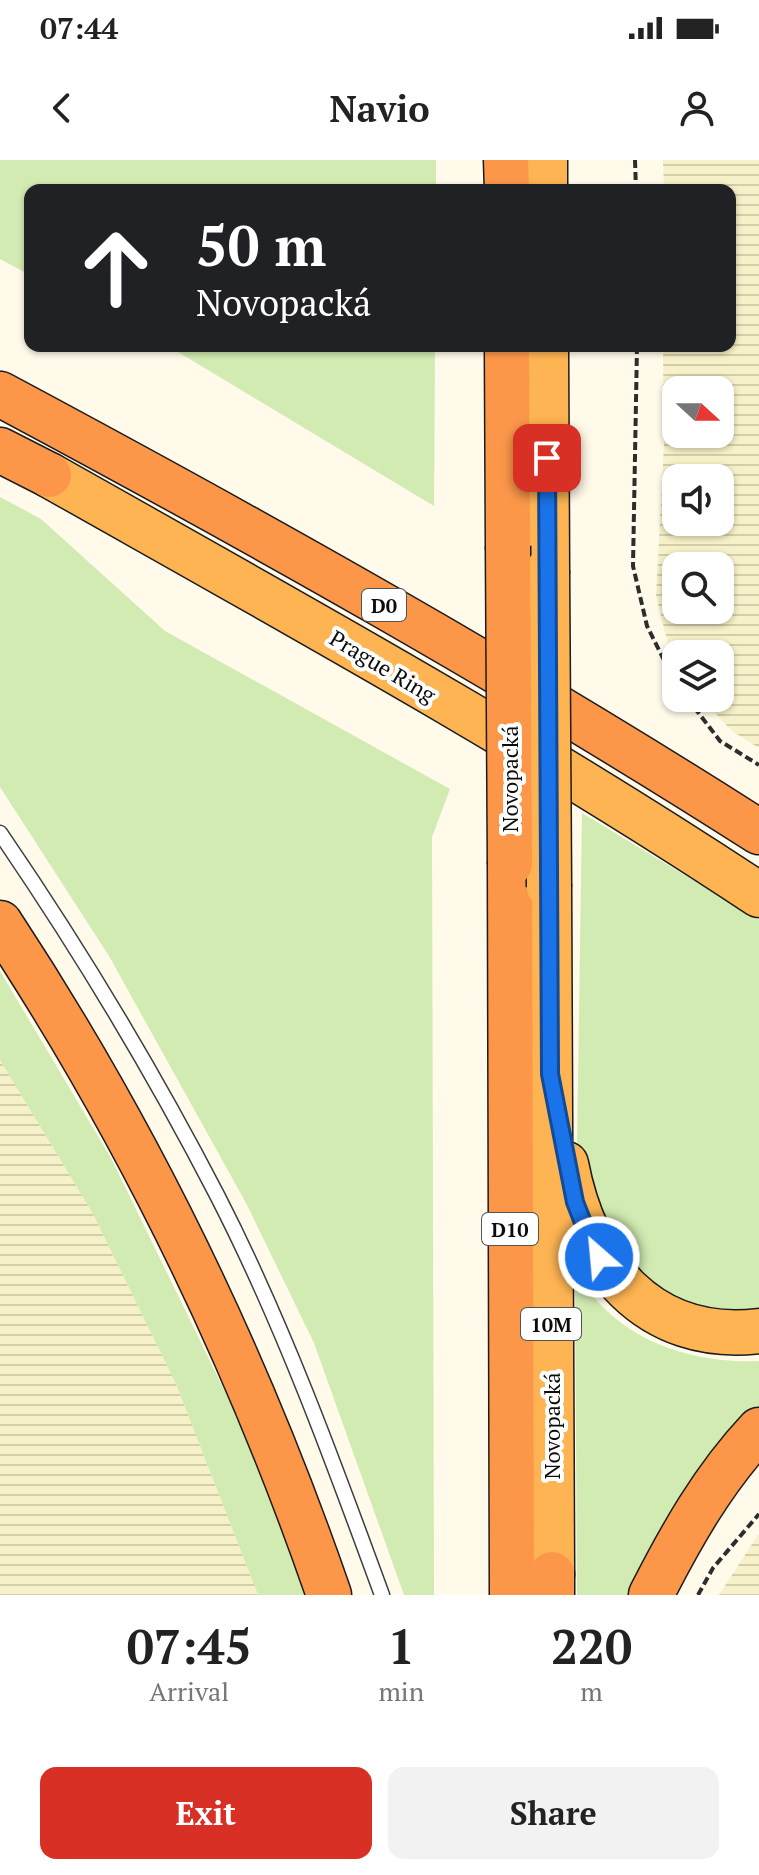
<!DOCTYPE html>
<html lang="en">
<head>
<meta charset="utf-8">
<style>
  body { margin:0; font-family:"PT Serif",serif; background:#f2f2f2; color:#222; height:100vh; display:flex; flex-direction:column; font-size:30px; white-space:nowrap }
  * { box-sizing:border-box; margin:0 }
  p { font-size:26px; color:#767676 }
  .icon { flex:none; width:44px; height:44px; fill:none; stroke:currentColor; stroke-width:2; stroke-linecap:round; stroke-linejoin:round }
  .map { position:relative; height:1435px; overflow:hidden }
  .drawer { display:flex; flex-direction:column; background:#fff; flex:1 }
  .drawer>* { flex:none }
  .guide { position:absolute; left:24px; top:24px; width:712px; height:168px; border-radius:16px; box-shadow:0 2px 6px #0004; background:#202124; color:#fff; overflow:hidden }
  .needle { width:52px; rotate:111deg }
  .tools { position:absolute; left:662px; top:216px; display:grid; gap:16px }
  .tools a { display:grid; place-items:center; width:72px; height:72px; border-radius:16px; background:#fff; box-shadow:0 2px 6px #0004; font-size:40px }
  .pin { position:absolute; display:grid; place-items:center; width:68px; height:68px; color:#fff; margin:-34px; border-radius:16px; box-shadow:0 4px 12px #0006 }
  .me { position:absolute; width:88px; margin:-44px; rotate:333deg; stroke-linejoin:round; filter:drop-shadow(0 0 6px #0008) }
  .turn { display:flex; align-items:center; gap:28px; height:168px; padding:0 40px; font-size:36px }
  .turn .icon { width:104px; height:104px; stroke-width:2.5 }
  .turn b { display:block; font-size:56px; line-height:68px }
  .eta { display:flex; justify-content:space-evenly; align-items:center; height:136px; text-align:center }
  .eta b { font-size:48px; font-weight:700; line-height:56px }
  .button { display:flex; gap:16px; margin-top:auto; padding:16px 40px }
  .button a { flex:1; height:92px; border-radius:16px; background:#d93025; color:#fff; font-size:32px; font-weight:700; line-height:92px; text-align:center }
  .button a+a { background:#f2f2f2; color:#222 }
  .status { display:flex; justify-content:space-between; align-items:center; height:56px; padding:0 40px; background:#fff; direction:ltr }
  .status svg { height:22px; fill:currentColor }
  header { display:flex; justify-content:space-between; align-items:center; height:104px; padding:0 40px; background:#fff; font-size:36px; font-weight:700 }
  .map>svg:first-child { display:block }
  .farmland { fill:url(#farmland-rules); fill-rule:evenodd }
  .grass { fill:#d1ebb2 }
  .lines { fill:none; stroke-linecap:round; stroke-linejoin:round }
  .service-casing { stroke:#3e3e3e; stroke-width:17 }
  .trunk-casing { stroke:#1c1c1c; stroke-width:47 }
  .motorway-casing { stroke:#1c1c1c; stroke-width:47 }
  .path { stroke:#2d2d2d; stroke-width:4; stroke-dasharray:8 4; stroke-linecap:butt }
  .service { stroke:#fff; stroke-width:14 }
  .trunk { stroke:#feb452; stroke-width:44 }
  .motorway { stroke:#fc974a; stroke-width:44 }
  .trunk-bridge-casing { stroke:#1c1c1c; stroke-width:47; stroke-linecap:butt }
  .motorway-bridge-casing { stroke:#1c1c1c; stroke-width:47; stroke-linecap:butt }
  .trunk-bridge { stroke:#feb452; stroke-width:44 }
  .motorway-bridge { stroke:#fc974a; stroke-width:44 }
  .route-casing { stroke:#114b97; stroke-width:20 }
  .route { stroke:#1a73e8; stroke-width:14 }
  .labels { text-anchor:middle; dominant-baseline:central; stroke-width:8; stroke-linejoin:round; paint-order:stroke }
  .shield { fill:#fff; stroke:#545454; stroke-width:2 }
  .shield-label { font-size:20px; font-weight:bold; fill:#0b0b0b }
  .street-label { font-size:22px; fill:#0b0b0b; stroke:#fff }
</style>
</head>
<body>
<div class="status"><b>07:44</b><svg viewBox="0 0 49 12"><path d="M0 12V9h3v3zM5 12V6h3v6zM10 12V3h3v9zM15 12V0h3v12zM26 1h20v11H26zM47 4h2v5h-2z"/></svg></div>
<header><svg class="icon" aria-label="back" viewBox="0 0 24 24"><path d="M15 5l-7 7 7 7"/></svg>Navio<svg class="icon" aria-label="person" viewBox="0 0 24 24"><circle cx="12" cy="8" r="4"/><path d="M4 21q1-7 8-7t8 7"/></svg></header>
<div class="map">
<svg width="759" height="1435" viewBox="0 0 759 1435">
  <defs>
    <pattern id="farmland-rules" width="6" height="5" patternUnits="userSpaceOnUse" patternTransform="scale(2)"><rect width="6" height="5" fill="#f6f1c8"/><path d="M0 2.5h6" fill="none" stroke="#d2cdaa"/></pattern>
  </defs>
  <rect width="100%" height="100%" fill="#fffae9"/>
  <path class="farmland" d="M663,0H759V588L732,571L701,538H720V494H676V497L668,484L656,436L664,286L663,186H730V30H664ZM676,230H720V274H676ZM676,318H720V362H676ZM676,406H720V450H676Z
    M0,900L92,1052L176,1224L258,1435H0Z
    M759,1375V1435H719L756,1378Z"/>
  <path class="grass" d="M0,0H436V30H30V115L0,99Z
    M168,186H435L434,346L173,189Z
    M0,337L41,359L165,471L450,629L432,677L434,1435H404L314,1183L246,1043L109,796L0,627Z
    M582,653L759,760V1159L669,1142L620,1106L577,987Z
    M0,811L111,998L267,1318L307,1435H258L176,1224L92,1052L0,900Z
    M575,1108C610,1177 686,1204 759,1201V1247L720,1289L631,1435H577Z"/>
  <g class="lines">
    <defs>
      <path id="service" d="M0,673C80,790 153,911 218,1037C283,1164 333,1301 382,1435"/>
      <path id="trunk" d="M545,0V30
        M546,186L547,411
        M49,315C288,450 530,583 759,735
        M549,727L552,1414
        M566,1004C585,1104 648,1184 759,1171"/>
      <path id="motorway" d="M506,0L507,30
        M507,186L508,386
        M0,234C258,372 513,515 759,672
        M0,290L49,315
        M510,704L512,1435
        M0,763C137,971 248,1200 329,1435
        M552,1414V1435
        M651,1435C681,1376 713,1319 759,1270"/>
    </defs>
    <use href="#service" class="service-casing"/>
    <use href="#trunk" class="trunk-casing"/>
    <use href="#motorway" class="motorway-casing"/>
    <path class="path" d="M635,0L636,30
      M637,186L633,406L647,466L676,524
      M687,538L720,581L759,605
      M698,1435L713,1408L759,1354"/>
    <use href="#service" class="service"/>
    <use href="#trunk" class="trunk"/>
    <use href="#motorway" class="motorway"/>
    <defs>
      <path id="trunk-bridge" d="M547,411L549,727"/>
      <path id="motorway-bridge" d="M508,386L510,704"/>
    </defs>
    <use href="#trunk-bridge" class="trunk-bridge-casing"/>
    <use href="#motorway-bridge" class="motorway-bridge-casing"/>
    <use href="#trunk-bridge" class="trunk-bridge"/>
    <use href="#motorway-bridge" class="motorway-bridge"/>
  </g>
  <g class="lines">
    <defs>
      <path id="route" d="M547,298L550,914L575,1042L589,1078L599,1097"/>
    </defs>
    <use href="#route" class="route-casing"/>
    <use href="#route" class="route"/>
  </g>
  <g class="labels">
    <g class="shield">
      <rect x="362" y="429" width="44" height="32" rx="6"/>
      <rect x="482" y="1053" width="56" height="32" rx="6"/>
      <rect x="521" y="1148" width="60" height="32" rx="6"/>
    </g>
    <g class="shield-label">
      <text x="384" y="445">D0</text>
      <text x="510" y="1069">D10</text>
      <text x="551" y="1164">10M</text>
    </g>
    <g class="street-label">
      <text transform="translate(383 506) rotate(31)">Prague Ring</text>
      <text transform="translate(509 619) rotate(-90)">Novopacká</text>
      <text transform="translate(551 1266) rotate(-90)">Novopacká</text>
    </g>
  </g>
</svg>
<div class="tools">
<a><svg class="needle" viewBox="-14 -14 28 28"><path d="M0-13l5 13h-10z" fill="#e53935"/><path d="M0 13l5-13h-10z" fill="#767676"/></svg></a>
<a><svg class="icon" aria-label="sound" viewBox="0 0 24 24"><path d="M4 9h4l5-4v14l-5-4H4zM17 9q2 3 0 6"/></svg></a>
<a><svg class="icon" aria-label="search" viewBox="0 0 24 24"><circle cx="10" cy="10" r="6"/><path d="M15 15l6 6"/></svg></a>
<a><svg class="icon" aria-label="layers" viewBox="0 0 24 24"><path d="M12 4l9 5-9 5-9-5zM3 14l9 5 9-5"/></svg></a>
</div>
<div class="pin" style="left:547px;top:298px;background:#d93025"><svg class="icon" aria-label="arrive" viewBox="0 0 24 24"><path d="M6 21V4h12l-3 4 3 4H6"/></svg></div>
<svg class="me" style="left:599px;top:1097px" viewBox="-20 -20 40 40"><circle r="17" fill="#1a73e8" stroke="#fff" stroke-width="3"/><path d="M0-11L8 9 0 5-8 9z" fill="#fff"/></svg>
<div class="guide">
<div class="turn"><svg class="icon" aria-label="ahead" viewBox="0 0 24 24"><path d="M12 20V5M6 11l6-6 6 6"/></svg><div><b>50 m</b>Novopacká</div></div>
</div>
</div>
<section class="drawer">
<div class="eta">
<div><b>07:45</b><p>Arrival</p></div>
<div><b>1</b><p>min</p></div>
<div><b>220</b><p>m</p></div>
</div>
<div class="button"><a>Exit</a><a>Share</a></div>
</section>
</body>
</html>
